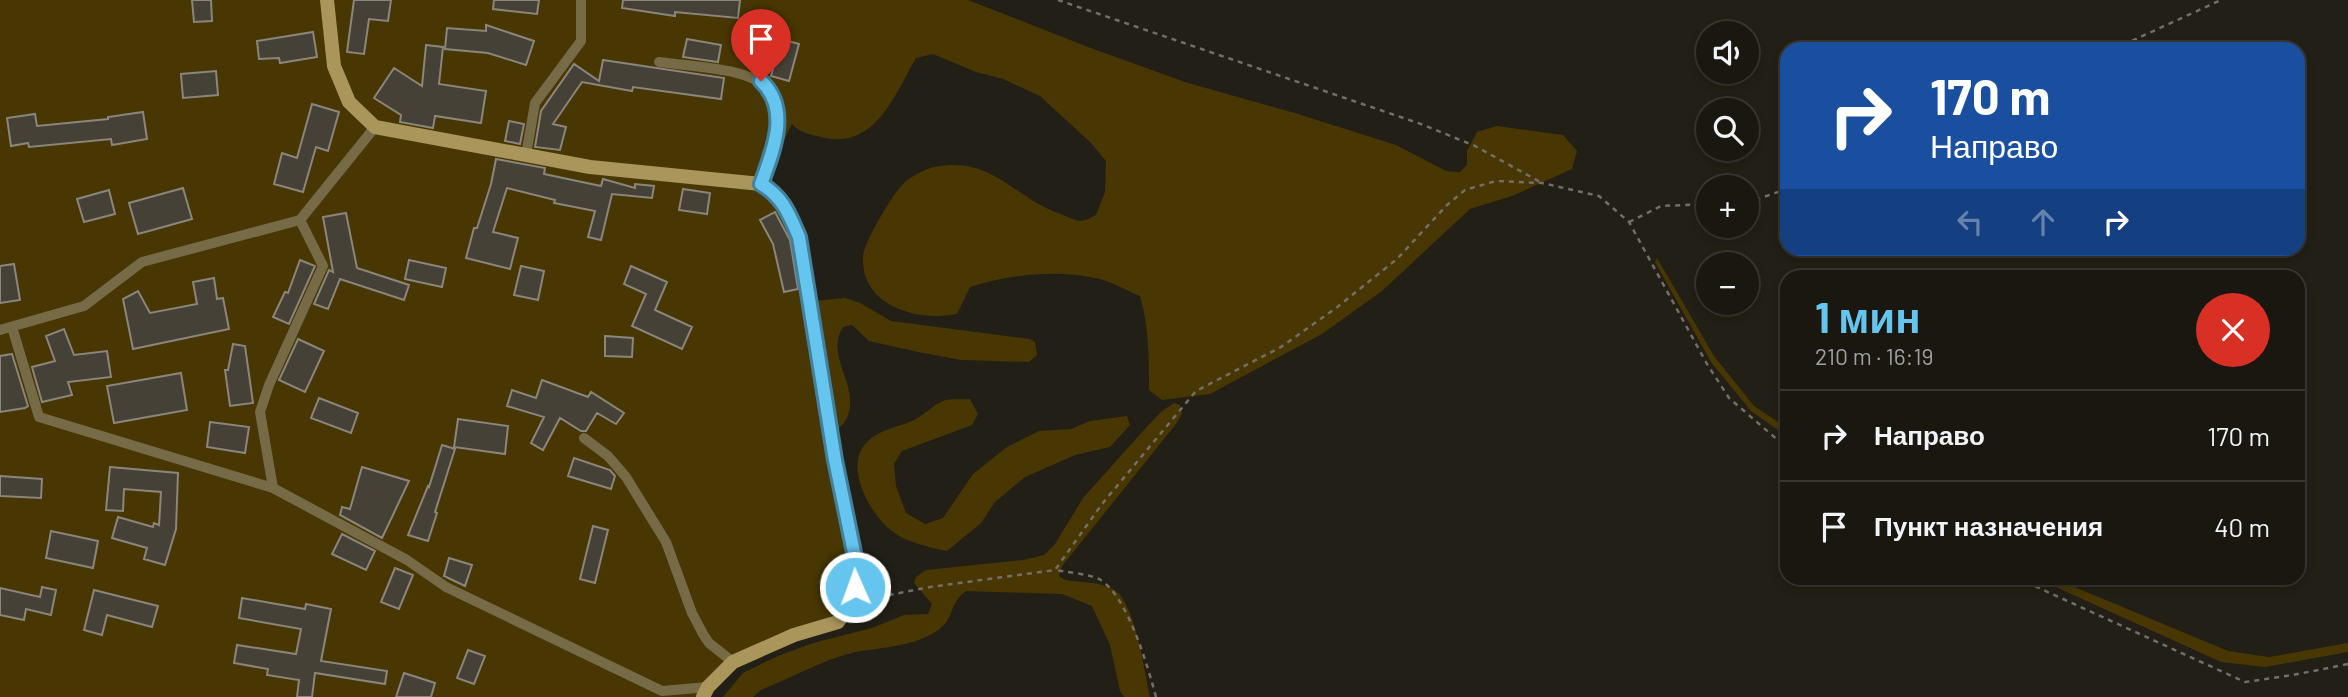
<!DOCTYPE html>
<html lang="ru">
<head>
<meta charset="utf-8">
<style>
  body { margin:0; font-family:Barlow,sans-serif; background:#27241e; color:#f1f3f6; height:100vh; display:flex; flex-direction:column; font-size:26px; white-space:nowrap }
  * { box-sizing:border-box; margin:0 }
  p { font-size:23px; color:#9f9f9f }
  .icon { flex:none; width:38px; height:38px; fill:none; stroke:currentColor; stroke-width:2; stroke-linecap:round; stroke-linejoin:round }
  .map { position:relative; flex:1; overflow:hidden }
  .details { position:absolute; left:1780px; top:270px; width:525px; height:315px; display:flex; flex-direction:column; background:#1a1710; border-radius:21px; box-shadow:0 4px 10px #0003,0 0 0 2px #383630 }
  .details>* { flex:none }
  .guide { position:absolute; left:1780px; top:42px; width:525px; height:214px; border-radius:21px; box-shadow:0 4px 10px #0003,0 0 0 2px #383630; background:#1a4fa0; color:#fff; overflow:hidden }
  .fabs { position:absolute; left:1696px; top:21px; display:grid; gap:14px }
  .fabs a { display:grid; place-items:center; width:63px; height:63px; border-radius:50%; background:#1a1710; box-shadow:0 4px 10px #0003,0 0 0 2px #383630; font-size:35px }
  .pin { position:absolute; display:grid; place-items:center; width:60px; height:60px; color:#fff; margin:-72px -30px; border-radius:50% 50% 50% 0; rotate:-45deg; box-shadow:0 0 7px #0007 }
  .pin .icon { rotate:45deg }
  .me { position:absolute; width:77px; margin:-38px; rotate:358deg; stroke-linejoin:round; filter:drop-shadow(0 0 5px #0008) }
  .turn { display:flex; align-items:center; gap:24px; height:147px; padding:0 35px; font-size:32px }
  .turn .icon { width:91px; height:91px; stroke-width:2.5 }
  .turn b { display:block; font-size:49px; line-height:60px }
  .lanes { display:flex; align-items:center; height:66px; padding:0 35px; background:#0003; justify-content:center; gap:35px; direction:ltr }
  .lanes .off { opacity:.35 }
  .round { display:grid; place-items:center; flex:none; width:74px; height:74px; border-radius:37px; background:#27241e }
  .summary { display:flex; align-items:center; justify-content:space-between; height:119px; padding:0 35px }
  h1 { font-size:42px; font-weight:700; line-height:52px; color:#65c5ef }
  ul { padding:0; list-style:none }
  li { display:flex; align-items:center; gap:21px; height:91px; padding:0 35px; border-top:2px solid #383630 }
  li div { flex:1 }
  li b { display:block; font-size:26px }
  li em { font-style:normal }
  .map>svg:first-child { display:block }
  .green { fill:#483702 }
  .building { fill:#454137; stroke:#8a867b; stroke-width:2 }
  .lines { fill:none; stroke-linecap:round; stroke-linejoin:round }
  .path { stroke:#726f67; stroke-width:2.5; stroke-dasharray:5 5; stroke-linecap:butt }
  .lane { stroke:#776a47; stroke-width:10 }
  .secondary { stroke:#aa955b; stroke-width:14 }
  .route-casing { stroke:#42809b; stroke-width:18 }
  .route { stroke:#65c5ef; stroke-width:12 }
</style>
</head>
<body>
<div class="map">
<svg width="2348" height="697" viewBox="0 0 2348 697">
  <rect width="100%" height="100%" fill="#221f16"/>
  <path class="green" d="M0,0H968L1088,47L1185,82L1298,114L1396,145L1446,171L1460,172L1467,165V151L1477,132L1497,126L1563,135L1577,151L1572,169L1512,196L1470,209L1382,291L1322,334L1210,394L1162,400L1149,390C1149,358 1149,327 1140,296C1127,291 1113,282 1100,279C1057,269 1011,274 970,287L957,314C917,322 860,306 863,256C864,242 894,191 905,182C911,176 926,169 934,167C993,155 1013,198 1061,214C1066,216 1075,221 1081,221C1085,221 1092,217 1096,215L1105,192L1106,161L1090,142L1040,96L1003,79L976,72L933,54L916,58C894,96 875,151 821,137C809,134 800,133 792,124L762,184L788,196L813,301L845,298L860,303L891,321L1030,339L1035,342L1037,355L1029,362L961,360L918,352L869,341L852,325L843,327C824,357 861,385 847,418C844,424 837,430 833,435L862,573L839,623L733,664L707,697H0Z
    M1657,258L1714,356L1754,406L1787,428V436L1751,411L1711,362L1655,262Z
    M970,399L978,414L972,425L902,451L894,464L896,486L906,513L925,524L943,518L973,474L1007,447L1039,431L1071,429L1090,421L1127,416L1130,425L1110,447L1075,455L1025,477L995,502L981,523L947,551C929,547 907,543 892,531C870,515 843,466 867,442C880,429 900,427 916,419C925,414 933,405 943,401C950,398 962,400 970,399Z
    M1174,403L1180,405L1182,414L1176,424L1062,566L1059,576L1065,580C1079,582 1101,582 1113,589C1135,601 1145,673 1150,697H1124L1120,691L1110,645L1092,606L1062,594L966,591C947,605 956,620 935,632C907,650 872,646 841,656C814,665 788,679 761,690L753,697H723L743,673L778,656L813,643L872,628L904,615L928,614L932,604L914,583L916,577L926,570L1023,560L1044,555L1055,544L1083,498L1143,431L1162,411Z
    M2036,578H2053L2228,651L2269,657L2348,643V652L2265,667L2221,662Z"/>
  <path class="building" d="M192,0H211L212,21L194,22Z
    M354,0H391L388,21L369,19L364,54L347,52Z
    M494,0H539L537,14L493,9Z
    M623,0H740L738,18L675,12V16L622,8Z
    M486,25L534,41L526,65L488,53L445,49L447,28L486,31Z
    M313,32L317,57L280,63L279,58L259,59L257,41Z
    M687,39L721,45L718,62L683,57Z
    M781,39L799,44L789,81L771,76Z
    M426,45L443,47L439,84L486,91L481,123L435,116L433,128L400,122L401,115L374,98L394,68L422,86Z
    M603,60L724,78L721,99L633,87L632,91L582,82L553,124L566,127L560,150L535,147L541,111L574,64L599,81Z
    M216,71L218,95L183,98L181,74Z
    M312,104L339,112L328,151L316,147L303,192L274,184L282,153L297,158Z
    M143,112L147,139L112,145L111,139L29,147L28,143L11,146L7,118L35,114L37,126L108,119V117Z
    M509,121L524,124L520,144L505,141Z
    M496,159L545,168L544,174L601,186L603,179L635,188V184L654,186L652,198L612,194L601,240L588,237L595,211L554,203L555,200L507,188L493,232L518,238L510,269L466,258L474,228H477L491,184Z
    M183,188L192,219L138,234L129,203Z
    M683,189L710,193L707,214L679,210Z
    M109,190L115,214L84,222L77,199Z
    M775,212L790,240L798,289L784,292L773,244L760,220Z
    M346,213L357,268L409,285L404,300L340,279L328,309L314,304L329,270L333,272L323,217Z
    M300,260L315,266L289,324L273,317L285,292L288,293Z
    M409,260L446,268L442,287L405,279Z
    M14,264L20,300L0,303V266Z
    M521,266L544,271L538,300L514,295Z
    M631,266L667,282L655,310L692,327L682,349L632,326L646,294L624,284Z
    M214,278L217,299L223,298L229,329L133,349L123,299L138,291L150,313L197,304L193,282Z
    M64,329L74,355L107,351L111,377L68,382L72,395L42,402L32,367L55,361L46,336Z
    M605,336L633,338L632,357L605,356Z
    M298,339L324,351L305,392L279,380Z
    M233,344L245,346L253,403L230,406L225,370H228Z
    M12,354L28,406L25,408L0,412V356Z
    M181,373L187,410L114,423L107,386Z
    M542,380L588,397L591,392L624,413L616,424L597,413L586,431H581L560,418L543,450L531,443L544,417L507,406L512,390L536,398Z
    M319,398L358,413L351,433L311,418Z
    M458,419L508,426L505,454L454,447Z
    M210,422L249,427L245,453L207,447Z
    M442,445L455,449L435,512L437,513L428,541L408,535L428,486L429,487Z
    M574,458L610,470L615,476L611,489L568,476Z
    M110,467L178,473L176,529L165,565L144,559L147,548L112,538L118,517L153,527L154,523L159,525L161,492L124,489L123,511L106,510Z
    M362,467L409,481L382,538L340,515L342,507L350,509Z
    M0,476L42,479L41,498L0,496Z
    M593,526L608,530L595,583L580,579Z
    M51,531L98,541L93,568L46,558Z
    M342,534L375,551L366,570L332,554Z
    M449,558L472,565L465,586L444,576Z
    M395,568L413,575L399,609L381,602Z
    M42,587L56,590L51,615L26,609L24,620L0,615V588L40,597Z
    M94,590L158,606L152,627L107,615L102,635L84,630Z
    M242,598L305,609L306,604L331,609L321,661L387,671L385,684L315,673L312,697H297L299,680L267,675L268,669L234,663L237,645L296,654L301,629L239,618Z
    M468,650L485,656L474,684L457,678Z
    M404,673L435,683L431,697H396Z"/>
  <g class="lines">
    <path class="path" d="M1058,0L1421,124L1475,146L1542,183
      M2114,49L2221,0
      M1746,203L1787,189
      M1629,222L1661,206L1708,204
      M2017,578L2245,682L2293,675L2348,664
      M869,599L930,587L1055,570
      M1156,697C1148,667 1127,594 1099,579C1089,574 1066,572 1055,570L1102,504L1196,391L1281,347L1336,308L1397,259L1447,205L1465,190L1496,181L1542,183L1599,196L1629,222L1707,364L1729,398L1787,448"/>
    <path class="lane" d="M659,62C755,74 804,68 761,184
      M526,155L535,103L581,41V0
      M300,220L323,266L269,385L260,412L273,488L407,560L446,587L662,691L708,687
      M12,327L39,417L273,488
      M0,330L84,306L142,262L300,220L375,127
      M584,438L608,456L626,477L666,542L692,613L703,634L709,643L733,662"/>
    <path class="secondary" d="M327,0L334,66L349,102L375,127L590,167L761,184C783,197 789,214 799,237L835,460L857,572L852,602L838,622L794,635L733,662L708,687L703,697"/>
  </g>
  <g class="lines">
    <defs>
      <path id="route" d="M761,81C791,109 773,151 761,184C783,197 789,214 799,237L835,460L858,572L855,587"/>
    </defs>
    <use href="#route" class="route-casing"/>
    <use href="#route" class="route"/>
  </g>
</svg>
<div class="fabs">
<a><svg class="icon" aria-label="sound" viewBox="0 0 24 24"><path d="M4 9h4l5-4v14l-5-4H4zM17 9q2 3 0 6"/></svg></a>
<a><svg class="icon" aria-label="search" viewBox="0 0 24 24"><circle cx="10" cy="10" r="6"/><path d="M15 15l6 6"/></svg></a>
<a>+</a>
<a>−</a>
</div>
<div class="pin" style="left:761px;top:81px;background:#d93025"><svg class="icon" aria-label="arrive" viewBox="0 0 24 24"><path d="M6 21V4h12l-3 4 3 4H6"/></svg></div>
<svg class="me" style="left:855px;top:587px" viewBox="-20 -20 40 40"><circle r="17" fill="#65c5ef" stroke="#fff" stroke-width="3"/><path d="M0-11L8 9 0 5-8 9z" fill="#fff"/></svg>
<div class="guide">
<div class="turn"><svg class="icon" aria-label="right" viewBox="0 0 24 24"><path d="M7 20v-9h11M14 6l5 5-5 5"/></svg><div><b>170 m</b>Направо</div></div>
<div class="lanes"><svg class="icon off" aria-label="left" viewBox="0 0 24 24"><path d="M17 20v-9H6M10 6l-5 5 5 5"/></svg><svg class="icon off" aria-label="ahead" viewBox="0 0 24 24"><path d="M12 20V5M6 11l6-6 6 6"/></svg><svg class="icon" aria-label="right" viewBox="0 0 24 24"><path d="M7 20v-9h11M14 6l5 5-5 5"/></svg></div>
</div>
<section class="details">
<div class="summary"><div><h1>1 мин</h1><p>210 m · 16:19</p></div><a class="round" style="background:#d93025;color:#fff"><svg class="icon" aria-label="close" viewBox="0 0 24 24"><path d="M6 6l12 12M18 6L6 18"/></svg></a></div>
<ul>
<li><svg class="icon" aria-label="right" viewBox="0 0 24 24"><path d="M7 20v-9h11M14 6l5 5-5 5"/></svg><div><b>Направо</b></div><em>170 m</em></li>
<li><svg class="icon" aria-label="arrive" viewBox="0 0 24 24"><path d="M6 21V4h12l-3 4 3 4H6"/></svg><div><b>Пункт назначения</b></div><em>40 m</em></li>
</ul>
</section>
</div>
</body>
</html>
